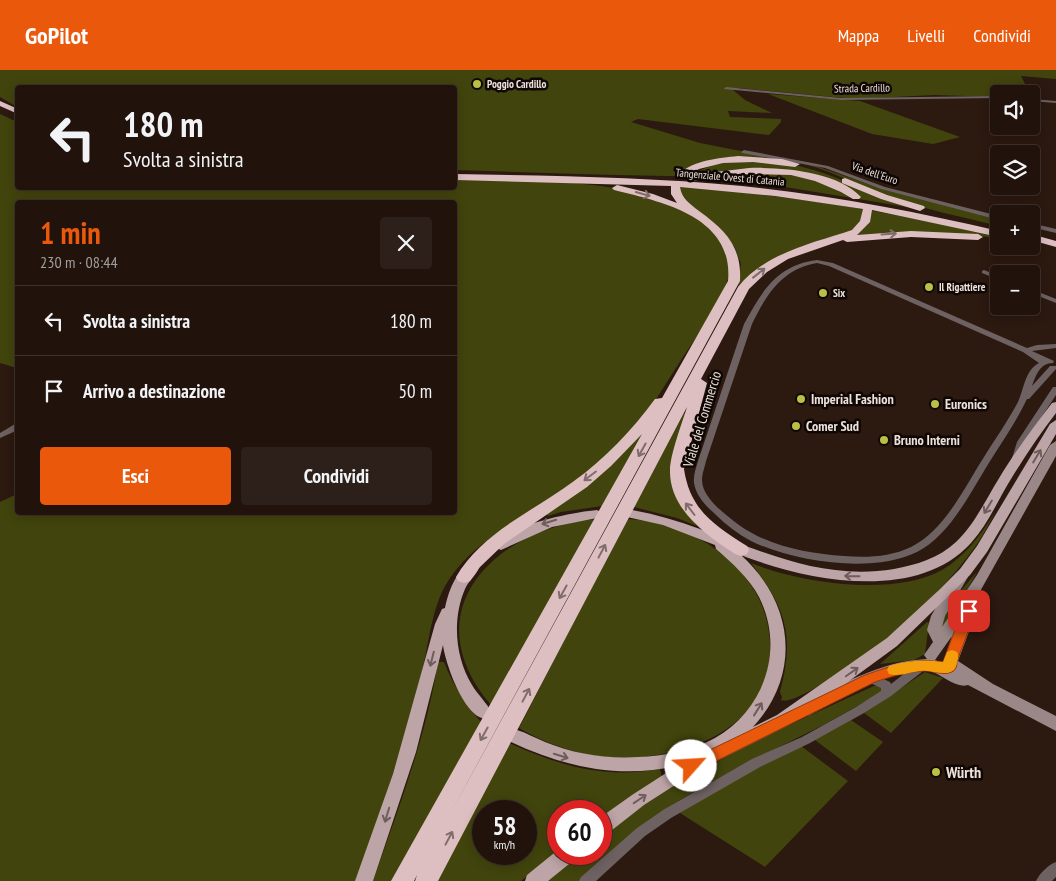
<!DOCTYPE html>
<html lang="it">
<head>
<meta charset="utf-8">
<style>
  body { margin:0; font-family:"PT Sans Narrow",sans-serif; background:#2d201a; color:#f1f3f6; height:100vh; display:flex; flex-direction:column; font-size:19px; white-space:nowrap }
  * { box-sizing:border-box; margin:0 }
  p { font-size:16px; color:#a29e9d }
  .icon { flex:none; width:28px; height:28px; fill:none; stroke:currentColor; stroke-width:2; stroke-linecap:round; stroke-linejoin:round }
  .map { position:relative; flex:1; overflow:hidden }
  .panel { position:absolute; left:15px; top:130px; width:442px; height:315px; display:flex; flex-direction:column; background:#21130c; border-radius:5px; box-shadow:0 2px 12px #0003,0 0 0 1px #3e322d }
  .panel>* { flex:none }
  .hud { position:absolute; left:15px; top:15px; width:442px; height:105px; border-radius:5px; box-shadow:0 2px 12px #0003,0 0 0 1px #3e322d; background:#21130c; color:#f1f3f6; overflow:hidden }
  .tools { position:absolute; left:990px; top:15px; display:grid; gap:10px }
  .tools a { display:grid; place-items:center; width:50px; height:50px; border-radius:5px; background:#21130c; box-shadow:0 2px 12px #0003,0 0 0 1px #3e322d; font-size:25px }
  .speed { position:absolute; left:472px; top:730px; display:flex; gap:10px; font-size:25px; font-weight:700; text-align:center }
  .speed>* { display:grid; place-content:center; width:65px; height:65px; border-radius:50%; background:#21130c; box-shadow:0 2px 12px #0003,0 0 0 1px #3e322d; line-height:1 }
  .speed small { font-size:12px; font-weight:400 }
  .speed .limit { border:8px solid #d22; background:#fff; color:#111 }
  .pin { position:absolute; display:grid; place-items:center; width:42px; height:42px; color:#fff; margin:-21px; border-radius:10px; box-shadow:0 2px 8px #0006 }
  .me { position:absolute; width:55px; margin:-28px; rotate:64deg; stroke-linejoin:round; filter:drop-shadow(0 0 4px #0008) }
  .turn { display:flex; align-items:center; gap:18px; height:105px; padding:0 25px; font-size:22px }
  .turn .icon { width:65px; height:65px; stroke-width:2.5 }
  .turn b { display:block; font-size:35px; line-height:42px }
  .round { display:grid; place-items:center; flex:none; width:52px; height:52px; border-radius:5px; background:#2d201a }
  .summary { display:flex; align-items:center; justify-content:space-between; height:85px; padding:0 25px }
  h1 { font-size:30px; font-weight:800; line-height:38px; color:#ea580c }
  .action { display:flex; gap:10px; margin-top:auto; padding:10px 25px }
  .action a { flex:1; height:58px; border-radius:5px; background:#ea580c; color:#fff; font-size:20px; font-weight:800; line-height:58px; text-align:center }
  .action a+a { background:#2d201a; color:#f1f3f6 }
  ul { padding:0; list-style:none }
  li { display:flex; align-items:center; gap:15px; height:70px; padding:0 25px; border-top:1px solid #3e322d }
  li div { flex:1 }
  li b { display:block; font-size:19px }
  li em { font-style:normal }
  header { display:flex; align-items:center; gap:30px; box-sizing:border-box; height:70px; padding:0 25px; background:#ea580c; color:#fff }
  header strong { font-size:24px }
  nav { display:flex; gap:28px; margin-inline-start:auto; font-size:18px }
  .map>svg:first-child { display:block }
  .green { fill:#42440d; fill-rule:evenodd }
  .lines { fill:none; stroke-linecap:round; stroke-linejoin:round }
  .street { fill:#6d6162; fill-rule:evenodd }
  .secondary { fill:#9a8788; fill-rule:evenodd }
  .primary { fill:#bda4a6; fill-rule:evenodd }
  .highway { fill:#ddbfc1; fill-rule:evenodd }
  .oneway { stroke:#806c6c }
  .oneway2 { stroke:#6e5d5d }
  .route { fill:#ea580c; stroke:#983908 }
  .slow { fill:#f59e0b }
  .poi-dot { fill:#bac045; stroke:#0e0704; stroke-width:2 }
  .labels { text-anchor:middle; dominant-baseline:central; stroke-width:5; stroke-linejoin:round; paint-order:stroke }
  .far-poi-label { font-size:11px; font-weight:bold; fill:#eee0da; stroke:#0e0704; text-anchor:start }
  .far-street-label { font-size:11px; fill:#eee0da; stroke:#0e0704 }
  .poi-label { font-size:14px; font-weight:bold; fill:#eee0da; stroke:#0e0704; text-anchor:start }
  .street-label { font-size:14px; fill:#eee0da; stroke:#0e0704 }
  .near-poi-label { font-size:16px; font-weight:bold; fill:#eee0da; stroke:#0e0704; text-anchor:start }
</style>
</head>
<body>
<header>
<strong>GoPilot</strong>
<nav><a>Mappa</a><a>Livelli</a><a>Condividi</a></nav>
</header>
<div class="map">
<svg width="1056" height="811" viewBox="0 0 1056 811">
  <rect width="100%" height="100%" fill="#2c1910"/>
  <path class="green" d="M0,0H1056V9L1021,6L1030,24H999V27L934,25L854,29L739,18L732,19L745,30L772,43L728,41L730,47L781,49V52L769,65L638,49L631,52L700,73L813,95L879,118L999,149V156C962,147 924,139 888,127C864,119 842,106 818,98C780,86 714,80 680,104C692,105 705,97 717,94C730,91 745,90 759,90C816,92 866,123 919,139L785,117L696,109L751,102L786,103L826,112L852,126L859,127C807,83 728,108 668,106C597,105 526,102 455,100V18H18L17,37L0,27Z
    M768,24L860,31L960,67L933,74L872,64Z
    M0,44L17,52L18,118H455V110C534,112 648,104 710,159C720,168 731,183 730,195C729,224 706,252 691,275C671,304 654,336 631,363C622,373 610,382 600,391C575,413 546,431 518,450C491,467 469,481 450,508C435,530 431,557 426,583C421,605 417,628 410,650C395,704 376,758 357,811H0V432L17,424L18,442H455V132H18L17,298L0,293Z
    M679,116C767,124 854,135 940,154C956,157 986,160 999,168L958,164L853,166L868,154L864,148L855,160L804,175L762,196L738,216L741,194L735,178L718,157L683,132Z
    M684,343L687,345L672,400L687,441L697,456L677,448L634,437Z
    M648,356L602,436L561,442L548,446L546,443Z
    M996,441C989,453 983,466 975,477C952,509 922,538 894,563C879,576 797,637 781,630L782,627L780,622C795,566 786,538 751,493C800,513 894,527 942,500C966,486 981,464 996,441Z
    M596,449L491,635C411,541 495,458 596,449Z
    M627,449C664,451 703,465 730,491C756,515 770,543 770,578C771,665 669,696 597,686C569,682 543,672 519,658Z
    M977,502L943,562L940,554L955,527Z
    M927,552L929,553L925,584L914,590L880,594Z
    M438,592H444C453,615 465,633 481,652L393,811H373C398,739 426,668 438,592Z
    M925,602L943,608L891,663L864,643Z
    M874,616H880L884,621L825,654L733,700L685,727L650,749L580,811H544L578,784H601V765C687,701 777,660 874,616Z
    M851,650L883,672L856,701L815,670Z
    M509,673C560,696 604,709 660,699L662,708L601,748V741H559V781L521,811H436ZM484,741H526V784H484Z
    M801,676L848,711L765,797L680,743C717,717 759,697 801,676Z"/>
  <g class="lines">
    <path class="street" d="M726,17L841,28L999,26V28L841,30L724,19Z
      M1031,29L1056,31V33L1031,31Z
      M744,80L828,96L885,117L999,146V150L881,119L825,98L742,83L741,82Z
      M1031,153L1056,159V163L1031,157Z
      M817,190L833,193L1027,278L1037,275L1056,274V278L1032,281L1054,291L1053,293C1040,293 1036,305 1032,316L1050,296H1056V299L1029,329H1027C1017,350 1004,369 992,388C972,419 951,465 917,482C873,504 794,492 751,471C738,464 726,455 715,444C706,436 696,426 694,413C693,406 696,398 698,391L744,254C762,221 777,195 817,190ZM817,193L829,196L1023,282L1039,293C1025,300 1024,319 1018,332C1008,351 995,369 984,387C964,418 945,460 911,477C890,487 866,488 844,486C809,484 768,476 739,455C726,445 702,428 702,410C702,403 705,397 706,391L752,254C766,225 782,199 817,193Z
      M984,200L999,206V210L982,203V201Z
      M1031,219L1056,229V233L1031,223Z
      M1053,317H1056V325L1025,372L1020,388L1019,390H1013L1012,388L1017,372Z
      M15,354H18V360L0,368V363Z
      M923,591L927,592L928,595L927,598L891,626L864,643L810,673L760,697L671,748L645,766L596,811H579L581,807L637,758L663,740L752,689L802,667L856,637L881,621V618L866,611L865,608L866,605C874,602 883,609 890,612L891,614L919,592Z
      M1056,792V807L1052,811H1036C1040,803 1048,795 1056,792Z"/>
    <path class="secondary" d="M1056,371V386L978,525L981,529L958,591L993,614L1056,646V661L968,615C955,619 941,603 929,601C895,596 840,629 810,645L804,647L798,645L796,640L798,635C839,616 880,591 927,589L924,585L933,572L927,560L931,546L956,503H966L968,507L945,546L942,557L977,505L1050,375ZM952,566L943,593L935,590Z"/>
    <path class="primary" d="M1056,332V343C1040,364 1025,386 1011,409C998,430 988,454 971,473C917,533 806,511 741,485C794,533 802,604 753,657L777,645L887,568L939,520L960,499L977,476L1050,354L1056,350V364L987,482L970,505L897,576L789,655L697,701L644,735L607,764L601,766V747L632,725L677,696C619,709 564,697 511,672L509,667L511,662L517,660C527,663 535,668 545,672C574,684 607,689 638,687C664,686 692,681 715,668C765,640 785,578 759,527C749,508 732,493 716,479L715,475L663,455L627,447L625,444L627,441L632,440C723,456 798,515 894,499C916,495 939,488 956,472C974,455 985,431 998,410C1014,383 1033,358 1052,333Z
      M597,440L604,444L602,447L552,457L501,480L496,478L494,475C507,455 574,442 597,440Z
      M471,495L476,497L478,500C474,507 468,512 465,519C452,549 455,587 472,615C478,625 487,633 492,643L490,648C467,656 445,593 443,575L416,682L373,811H355L393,704L435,554L442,539L445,538C448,524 455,500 471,495Z
      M559,779V784H576L574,790L548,811H525L527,805Z"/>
    <path class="highway" d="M0,31L18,39V44L0,36Z
      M738,86L782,89L800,94L795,97L753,92L723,93L699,99L684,107L679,104C694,90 719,88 738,86Z
      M749,98C782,97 837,101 861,127L859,129H853L841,122L815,111L791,105L749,104L691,111L686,108L691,105Z
      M455,104C551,106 647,107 742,116C829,125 914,141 999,161V167L872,140L870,152L857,165L911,161L978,164L983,167L978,170L911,167L847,172L843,170L788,189L767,202L749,219L701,309L707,313L684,399C690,440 714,455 747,476L749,480L747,484L741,486L735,484C706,465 669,439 670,400C670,385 682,353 687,337L438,811H415L417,805L414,811H391L642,364L611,396L587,417L504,474L480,497L470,511L464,513L458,511L456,507C482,462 534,441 574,411C606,388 632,360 655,329L662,328L728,211C734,147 663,132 614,120L612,118L617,115L653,124L677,133L671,124V116L455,110ZM680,117L775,126L863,139L860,151L852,160C813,173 765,183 738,217L449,746L740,211C742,176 725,160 699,141C689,133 682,129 680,117Z
      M845,108L887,125L924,136L925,138L920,141L881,129L842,113V109Z
      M1031,164L1056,171V177L1031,170Z"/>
  </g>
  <defs><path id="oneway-shaft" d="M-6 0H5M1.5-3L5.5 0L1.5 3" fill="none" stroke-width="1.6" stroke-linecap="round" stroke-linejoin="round" transform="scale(1.25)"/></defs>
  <g class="oneway">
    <use href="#oneway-shaft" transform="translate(643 124) rotate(16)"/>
    <use href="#oneway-shaft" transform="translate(889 164) rotate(-4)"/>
    <use href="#oneway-shaft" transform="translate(759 203) rotate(-38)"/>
    <use href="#oneway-shaft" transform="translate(642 380) rotate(119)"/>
    <use href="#oneway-shaft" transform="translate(590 406) rotate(143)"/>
    <use href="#oneway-shaft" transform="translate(690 439) rotate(-127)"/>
    <use href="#oneway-shaft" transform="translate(602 481) rotate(-62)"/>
    <use href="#oneway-shaft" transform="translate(563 522) rotate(119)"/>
    <use href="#oneway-shaft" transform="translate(526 625) rotate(-62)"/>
    <use href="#oneway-shaft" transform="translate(484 664) rotate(119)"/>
    <use href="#oneway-shaft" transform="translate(449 768) rotate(-62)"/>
  </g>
  <g class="oneway2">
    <use href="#oneway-shaft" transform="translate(1037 386) rotate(-59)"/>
    <use href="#oneway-shaft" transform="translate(988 437) rotate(121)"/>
    <use href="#oneway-shaft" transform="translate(549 452) rotate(163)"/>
    <use href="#oneway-shaft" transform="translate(852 506) rotate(-179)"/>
    <use href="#oneway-shaft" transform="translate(432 589) rotate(104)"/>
    <use href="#oneway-shaft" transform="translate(852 602) rotate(-35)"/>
    <use href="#oneway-shaft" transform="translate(758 639) rotate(-58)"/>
    <use href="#oneway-shaft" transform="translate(561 686) rotate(17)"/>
    <use href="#oneway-shaft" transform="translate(640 729) rotate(-34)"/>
    <use href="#oneway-shaft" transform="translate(387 745) rotate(107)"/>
  </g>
  <path class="route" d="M969,536L974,537L976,541L957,591C957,597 956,601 949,603C941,605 930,600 922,601C906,602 890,607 875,612L696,701L691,703L685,701L683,696L685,692L865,605C894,595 912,588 943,592L962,541L964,537Z"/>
  <path class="slow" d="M952,580L957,582C959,586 958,588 957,593C953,611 933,599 920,601C910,602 899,607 889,604L887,600L889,596C908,590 925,590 943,592L947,582Z"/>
  <g class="poi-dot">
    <circle cx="477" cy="14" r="5"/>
    <circle cx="929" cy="217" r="5"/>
    <circle cx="823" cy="223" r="5"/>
    <circle cx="801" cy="329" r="5"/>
    <circle cx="935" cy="334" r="5"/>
    <circle cx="796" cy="356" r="5"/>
    <circle cx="884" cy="370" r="5"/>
    <circle cx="936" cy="702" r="5"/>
  </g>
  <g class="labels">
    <g class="far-poi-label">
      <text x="487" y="14">Poggio Cardillo</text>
      <text x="939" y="217">Il Rigattiere</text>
      <text x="833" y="223">Six</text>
    </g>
    <g class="far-street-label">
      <text transform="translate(862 18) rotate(-1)">Strada Cardillo</text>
      <text transform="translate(875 103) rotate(19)">Via dell'Euro</text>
      <text transform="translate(730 107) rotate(5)">Tangenziale Ovest di Catania</text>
    </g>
    <g class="poi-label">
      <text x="811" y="329">Imperial Fashion</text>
      <text x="945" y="334">Euronics</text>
      <text x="806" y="356">Comer Sud</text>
      <text x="894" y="370">Bruno Interni</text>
    </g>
    <g class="street-label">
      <text transform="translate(702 349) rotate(-73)">Viale del Commercio</text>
    </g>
    <g class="near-poi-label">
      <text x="946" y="702">Würth</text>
    </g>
  </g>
</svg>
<div class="tools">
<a><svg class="icon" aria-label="sound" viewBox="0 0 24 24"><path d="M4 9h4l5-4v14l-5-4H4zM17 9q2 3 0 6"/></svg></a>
<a><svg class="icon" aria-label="layers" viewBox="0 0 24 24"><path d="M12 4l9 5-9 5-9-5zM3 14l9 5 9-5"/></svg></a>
<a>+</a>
<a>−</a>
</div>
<div class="speed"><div>58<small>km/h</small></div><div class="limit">60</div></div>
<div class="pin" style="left:969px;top:541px;background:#d93025"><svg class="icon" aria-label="arrive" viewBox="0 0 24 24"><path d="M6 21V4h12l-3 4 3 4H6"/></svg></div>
<svg class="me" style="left:691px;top:696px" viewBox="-20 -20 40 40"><circle r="19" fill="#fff"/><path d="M0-13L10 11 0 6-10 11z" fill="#ea580c"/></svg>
<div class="hud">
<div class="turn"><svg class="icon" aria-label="left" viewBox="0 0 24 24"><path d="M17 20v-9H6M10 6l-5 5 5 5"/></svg><div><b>180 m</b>Svolta a sinistra</div></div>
</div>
<section class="panel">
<div class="summary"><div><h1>1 min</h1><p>230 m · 08:44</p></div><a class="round"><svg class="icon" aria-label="close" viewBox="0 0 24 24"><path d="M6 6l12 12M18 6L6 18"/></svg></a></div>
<ul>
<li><svg class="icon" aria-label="left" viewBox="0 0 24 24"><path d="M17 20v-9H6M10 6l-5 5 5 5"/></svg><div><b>Svolta a sinistra</b></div><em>180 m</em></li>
<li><svg class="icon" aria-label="arrive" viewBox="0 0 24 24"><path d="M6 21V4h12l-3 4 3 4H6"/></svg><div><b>Arrivo a destinazione</b></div><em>50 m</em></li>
</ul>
<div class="action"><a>Esci</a><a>Condividi</a></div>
</section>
</div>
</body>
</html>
